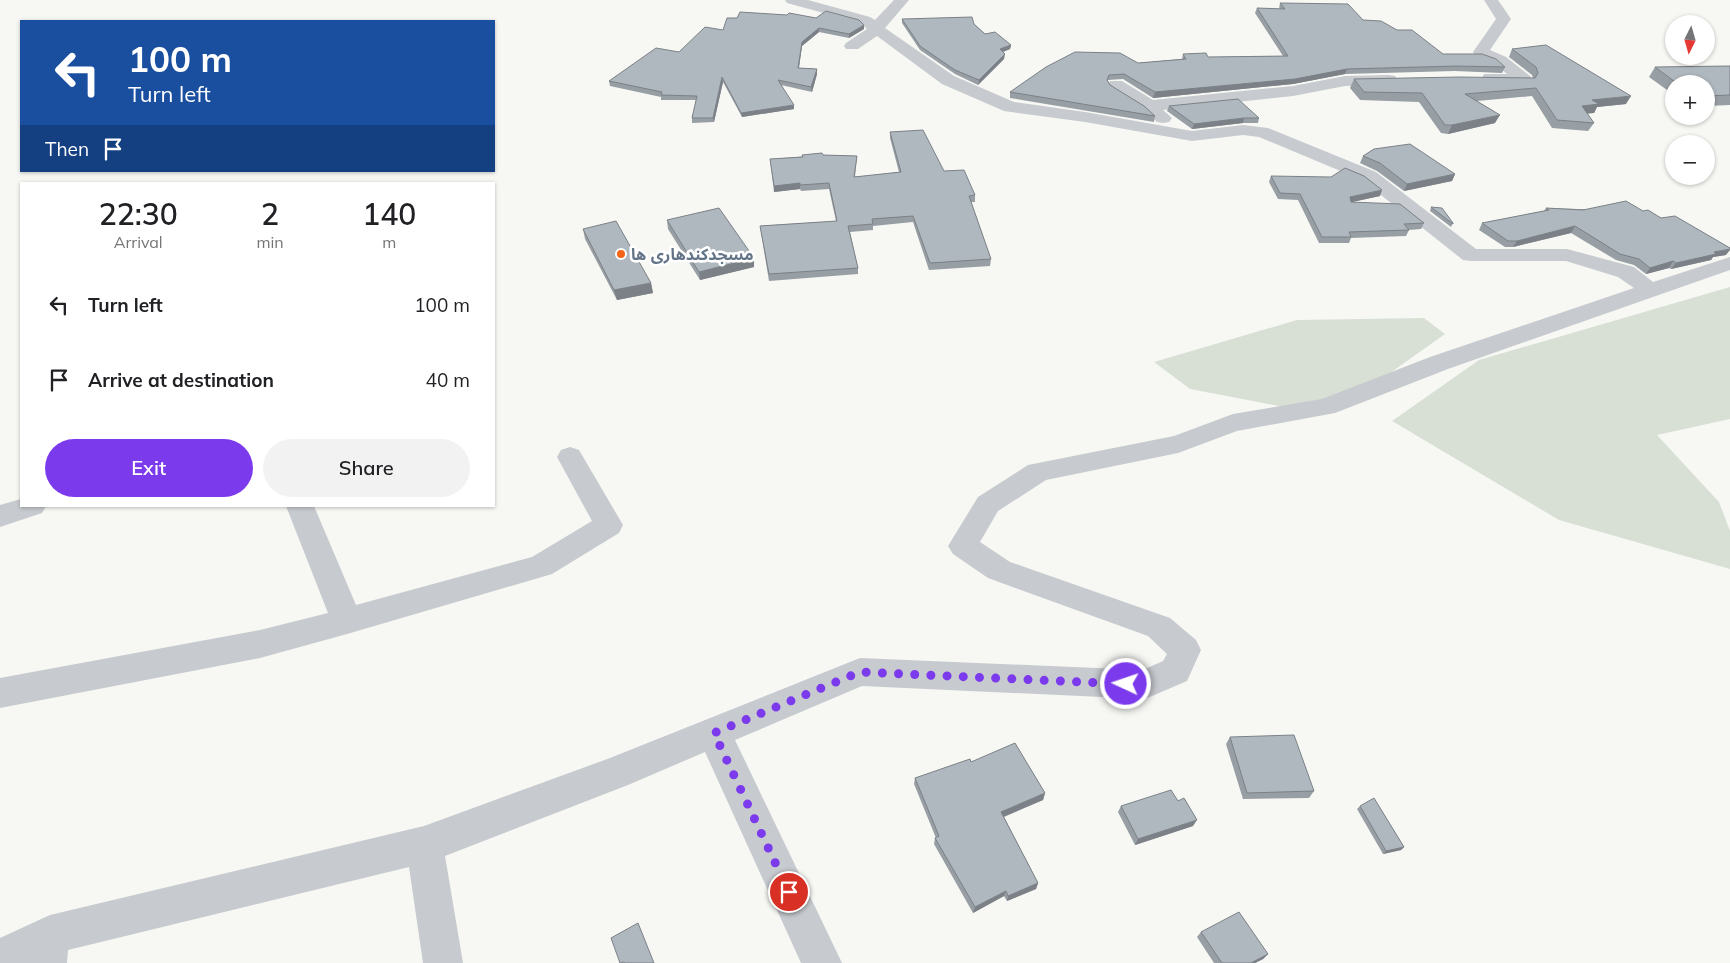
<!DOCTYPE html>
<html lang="en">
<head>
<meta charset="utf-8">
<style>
  body { margin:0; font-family:Mulish,"Noto Sans Arabic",sans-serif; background:#f2f2f2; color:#202124; height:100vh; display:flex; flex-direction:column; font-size:19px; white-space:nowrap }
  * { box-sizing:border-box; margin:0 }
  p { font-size:16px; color:#757577 }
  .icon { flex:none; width:28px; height:28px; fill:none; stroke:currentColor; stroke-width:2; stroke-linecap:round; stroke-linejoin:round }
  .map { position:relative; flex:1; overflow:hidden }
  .details { position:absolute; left:20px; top:182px; width:475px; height:325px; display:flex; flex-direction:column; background:#fff; border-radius:0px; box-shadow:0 1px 4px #0004 }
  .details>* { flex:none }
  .guide { position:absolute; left:20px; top:20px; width:475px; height:152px; border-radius:0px; box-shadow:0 1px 4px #0004; background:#1a4fa0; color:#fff; overflow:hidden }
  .needle { width:32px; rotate:185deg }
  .tools { position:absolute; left:1665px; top:15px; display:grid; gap:10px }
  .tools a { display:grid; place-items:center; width:50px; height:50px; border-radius:50%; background:#fff; box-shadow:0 1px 4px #0004; font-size:25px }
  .pin { position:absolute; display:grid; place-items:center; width:42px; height:42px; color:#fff; margin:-21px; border:2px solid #fff; border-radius:50%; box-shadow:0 1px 5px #0007 }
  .me { position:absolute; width:55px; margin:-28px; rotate:273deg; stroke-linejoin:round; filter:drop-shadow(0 0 4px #0008) }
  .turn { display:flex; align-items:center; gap:18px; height:105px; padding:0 25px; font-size:22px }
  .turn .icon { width:65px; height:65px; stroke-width:2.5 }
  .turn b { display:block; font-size:35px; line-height:42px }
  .then { display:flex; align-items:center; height:48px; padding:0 25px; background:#0003; gap:10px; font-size:19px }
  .eta { display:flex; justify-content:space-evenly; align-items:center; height:85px; text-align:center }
  .eta b { font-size:30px; font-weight:600; line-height:35px }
  .button { display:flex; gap:10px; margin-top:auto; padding:10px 25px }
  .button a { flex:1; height:58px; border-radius:30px; background:#7c3aed; color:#fff; font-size:20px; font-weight:600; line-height:58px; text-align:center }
  .button a+a { background:#f2f2f2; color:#202124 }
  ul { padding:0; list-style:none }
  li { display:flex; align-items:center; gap:15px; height:75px; padding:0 25px }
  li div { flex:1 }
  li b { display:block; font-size:19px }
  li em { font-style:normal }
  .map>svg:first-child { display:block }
  .green { fill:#d8e0d5 }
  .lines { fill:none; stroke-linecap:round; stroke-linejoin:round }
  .street { fill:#c7cace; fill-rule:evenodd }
  .wall { fill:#979ea4 }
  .shaded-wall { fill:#7b8186 }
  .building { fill:#b0b8bf; stroke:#7b8186 }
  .route { stroke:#7c3aed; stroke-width:9; stroke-dasharray:0 16.2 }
  .poi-dot { fill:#f56417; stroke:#fff; stroke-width:2 }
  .labels { text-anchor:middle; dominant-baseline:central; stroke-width:5; stroke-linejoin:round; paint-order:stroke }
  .far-poi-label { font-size:16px; font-weight:bold; fill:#637488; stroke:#fff; text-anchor:start }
</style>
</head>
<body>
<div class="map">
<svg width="1730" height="963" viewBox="0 0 1730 963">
  <rect width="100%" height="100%" fill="#f7f8f4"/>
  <path class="green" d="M1730,287V419L1657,435L1719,502L1730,531V569L1559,520L1392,421L1479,360Z
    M1424,318L1445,334L1362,393L1305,411L1190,389L1154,362L1297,320Z"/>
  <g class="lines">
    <path class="street" d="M785,0H808L870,17L875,20L894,0H909L885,28L954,76L1014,102L1085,112L1192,131L1243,125L1268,128L1376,172L1476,249H1567L1634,267L1653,282L1730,257V270L1448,369L1335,413L1237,431L1178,453L1046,480L998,511L980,542L1010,562L1170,618L1196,640L1201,650L1187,681L1145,699L862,686L735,740L842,963H801L705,752L628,785L445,856L463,963H423L409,867L68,950L67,963H0V938L50,915L424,826L610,758L860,658L1143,670L1163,661L1167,654L1148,636L988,578L953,554L948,546L978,497L1028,465L1174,436L1233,414L1322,399L1430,357L1634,288L1618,277L1566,261H1471L1463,260L1362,180L1259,137L1243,135L1192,141L1085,122L1004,111L942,84L877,36L858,49H846L844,46L846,43L867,29L860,23L787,3Z
      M1484,0H1498L1511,19L1490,50L1506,57L1530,76L1532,80L1530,84C1517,87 1497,85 1484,82L1482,78L1484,74H1507L1494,63L1475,55L1473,52L1496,19Z
      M1389,75L1395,76L1397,80L1395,84L1345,86L1293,96L1163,110L1172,118L1169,122L1163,123L1157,122L1144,110L1110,89L1108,85L1110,81H1122L1153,100L1293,86L1345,76Z
      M570,447L579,450L623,525L619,533L552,574L347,634L260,658L0,708V678L260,630L328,613L286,506H314L356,605L532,557L592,521L557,457L561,450Z
      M21,499V506H46L42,513L0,527V505Z"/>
  </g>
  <path class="wall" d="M1280,3L1363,20L1397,30L1443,54L1505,67L1502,73L1455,71L1345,74L1293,84L1153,98L1123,79L1108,80V81L1110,85L1155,116L1154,122L1010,98V92L1138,63L1182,59L1183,54L1208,57L1283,56L1255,13L1257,8L1279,9Z
    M816,18L864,29L849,38L819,32L802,46L799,68L817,69V74L812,92L781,85L794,109L742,117L723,82L714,122L692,123V118L696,100H661V97L610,86L609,81L679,52L723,30Z
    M902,19L974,24L985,34L1011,45L1010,49L1003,52L1004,59L978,85L955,74L920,50L902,23Z
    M1512,49L1626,104L1597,107L1594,113H1587L1594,123L1588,131L1552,128L1532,96L1477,101L1495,123L1448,134L1441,133L1419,102L1360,100L1350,88L1354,79L1533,78L1532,75L1509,57Z
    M1730,66V105L1706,106V84H1674V95L1649,77L1655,67Z
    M1169,106L1259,118L1258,123H1243L1192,129L1167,111Z
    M890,132L975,195V202H971L991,259L990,266L929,270L913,222L873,226V230L850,232L858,268V274L769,281L760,226L836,221L829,189L801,191L800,189L774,192L770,159L823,155L857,156L855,177L899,172L890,138Z
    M1363,156L1455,174L1452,181L1404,191L1377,171L1360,163Z
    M1271,176L1380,196L1351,202L1424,223L1421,229L1409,230L1406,236L1351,238L1349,243H1319L1298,200L1278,199L1269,182Z
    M1431,207L1453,223L1451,227L1430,211Z
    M1546,208L1643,211L1661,218L1726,255L1713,257L1711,260L1671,269L1669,268L1646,274L1634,265L1616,260L1571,233L1513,247H1505L1479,230L1482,223L1544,211Z
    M667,220L754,267L700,280L668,229Z
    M583,229L651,283L653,293L617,300L585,239Z
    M1230,737L1314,791L1309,798L1243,799L1226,744Z
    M915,778L1045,793L1043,800L1004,817L1038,883L1036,889L1007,901L1004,896L973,913L934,844L935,838H936L914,784Z
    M1121,806L1193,826L1135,845L1118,812Z
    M1360,806L1404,847L1401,850L1383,854L1357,809Z
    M1201,932L1268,954L1263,959L1255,963H1214L1197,937Z"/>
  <path class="shaded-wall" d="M864,25V29L849,38V34Z
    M819,28V32L802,46L798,73V68L802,42Z
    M1011,45L1010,49L1000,53V49Z
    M1005,54L1004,59L978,85L979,80Z
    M817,69V74L812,92L811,87Z
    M1347,69L1345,74L1293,84L1153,98L1155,92Z
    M722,77L723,82L714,122L713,118Z
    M1631,96L1626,104L1597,107L1594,113L1577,115L1582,106L1592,100Z
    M794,105V109L742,117L741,113Z
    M1500,115L1495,123L1448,134L1452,125Z
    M1244,118L1243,123L1192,129L1194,124Z
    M1455,174L1452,181L1404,191L1407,184Z
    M800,183V189L774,192V186Z
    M1382,190L1380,196L1348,203L1350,197Z
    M1575,226L1571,233L1513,247L1517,241Z
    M1730,249V250L1726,255L1713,257L1711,260L1671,269L1676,263L1714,252Z
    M754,258V267L700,280L699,272Z
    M1673,261L1669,268L1646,274L1650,268Z
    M651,283L653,293L617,300L614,290Z
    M1045,793L1043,800L1000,818L1001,812Z
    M1197,820L1193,826L1135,845L1138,839Z
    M1404,847L1401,850L1383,854L1386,851Z
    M1038,883L1036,889L1007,901L1008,896Z
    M1006,891L1004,896L973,913L975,907Z
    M1268,954L1263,959L1255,963H1251Z"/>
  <path class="building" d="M1280,3L1348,4L1363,20L1381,21L1397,30H1412L1443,54H1482L1496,59L1505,67L1457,66L1347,69L1295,79L1155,92L1124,74L1109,75L1107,80L1110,85L1144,106L1155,116L1010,92L1046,67L1075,52L1120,53L1138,63L1186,59L1183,54L1206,53L1208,57L1288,56L1257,8L1285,9Z
    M826,11L859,20L864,25L849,34L819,28L802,42L798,68L817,69L811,87L778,80L794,105L741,113L722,77L713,118H692L697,96L661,95L662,92L609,81L656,48L679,52L705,27L723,30L727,18H737L740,12L787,15L789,13L816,18Z
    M972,17L974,24L985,34L995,32L1011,45L1000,49L1005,54L979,80L955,70L920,46L902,19Z
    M1546,45L1631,96L1592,100L1599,104L1582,106L1594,123L1557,120L1536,88L1465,94L1500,115L1452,125H1445L1422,93L1364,92L1354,79L1459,77L1535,78L1538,73L1536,67L1512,49Z
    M1730,66V95L1706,96V84H1678L1655,67Z
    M1238,99L1259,118H1244L1194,124L1169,106Z
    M923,130L944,171L964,170L975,195L969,196L991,259L930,263L913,216L872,219L873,224L848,226L858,268L769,274L760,226L837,221L829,183L800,185V183L774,186L770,159L803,157L802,155L822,153L823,155L857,156L854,177L901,172L890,132Z
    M1410,144L1455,174L1407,184L1380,163L1363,156L1374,149Z
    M1345,168L1364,176L1382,190L1350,197L1351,202L1400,204L1424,223L1404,224L1409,230L1349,232L1351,237H1322L1300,194L1280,193L1271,176L1331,177Z
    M1626,201L1643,211L1648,210L1661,218L1675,216L1730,248V249L1714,252L1716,254L1676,263L1673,261L1650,268L1639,259L1620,254L1575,226L1517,241H1508L1482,223L1549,210L1546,208L1583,210Z
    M1431,207L1442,208L1453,223V224Z
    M719,208L754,258L699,272L667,220Z
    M616,221L651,283L614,290L583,229Z
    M1294,735L1314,791L1247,793L1230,737Z
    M1015,743L1045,793L1001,812L1038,883L1008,896L1006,891L975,907L935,838L939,836L915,778L970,759L971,762Z
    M1171,790L1178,801L1184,798L1197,820L1138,839L1121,806Z
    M1374,798L1404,847L1386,851L1360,806Z
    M1239,912L1268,954L1251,963H1222L1201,932Z
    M638,923L654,963H624V962L620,963L611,938Z"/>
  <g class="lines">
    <path class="route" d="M789,892L714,733L860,672L1126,684"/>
  </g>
  <circle class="poi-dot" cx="621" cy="254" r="5"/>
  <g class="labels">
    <g class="far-poi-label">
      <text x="631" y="254">مسجدکندهاری ها</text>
    </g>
  </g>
</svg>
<div class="tools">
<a><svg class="needle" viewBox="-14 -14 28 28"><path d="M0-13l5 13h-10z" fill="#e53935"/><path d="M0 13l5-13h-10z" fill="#757577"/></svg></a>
<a>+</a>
<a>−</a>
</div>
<div class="pin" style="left:789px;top:892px;background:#d93025"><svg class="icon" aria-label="arrive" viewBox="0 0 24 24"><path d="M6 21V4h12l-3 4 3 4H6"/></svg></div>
<svg class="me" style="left:1126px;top:684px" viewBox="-20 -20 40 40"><circle r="17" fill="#7c3aed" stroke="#fff" stroke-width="3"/><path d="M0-11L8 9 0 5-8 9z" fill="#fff"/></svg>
<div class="guide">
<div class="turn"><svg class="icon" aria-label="left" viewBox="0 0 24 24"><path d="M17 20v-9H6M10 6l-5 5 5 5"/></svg><div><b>100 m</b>Turn left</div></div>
<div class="then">Then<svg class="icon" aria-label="arrive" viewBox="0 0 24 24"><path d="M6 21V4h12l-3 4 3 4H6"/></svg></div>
</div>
<section class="details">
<div class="eta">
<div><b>22:30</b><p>Arrival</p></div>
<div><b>2</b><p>min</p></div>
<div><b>140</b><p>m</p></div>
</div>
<ul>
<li><svg class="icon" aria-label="left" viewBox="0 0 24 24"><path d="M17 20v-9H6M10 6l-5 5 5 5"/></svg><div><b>Turn left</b></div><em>100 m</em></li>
<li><svg class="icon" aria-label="arrive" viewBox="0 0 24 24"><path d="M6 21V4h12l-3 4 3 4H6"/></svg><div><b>Arrive at destination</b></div><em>40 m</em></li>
</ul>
<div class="button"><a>Exit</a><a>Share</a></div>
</section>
</div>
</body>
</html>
